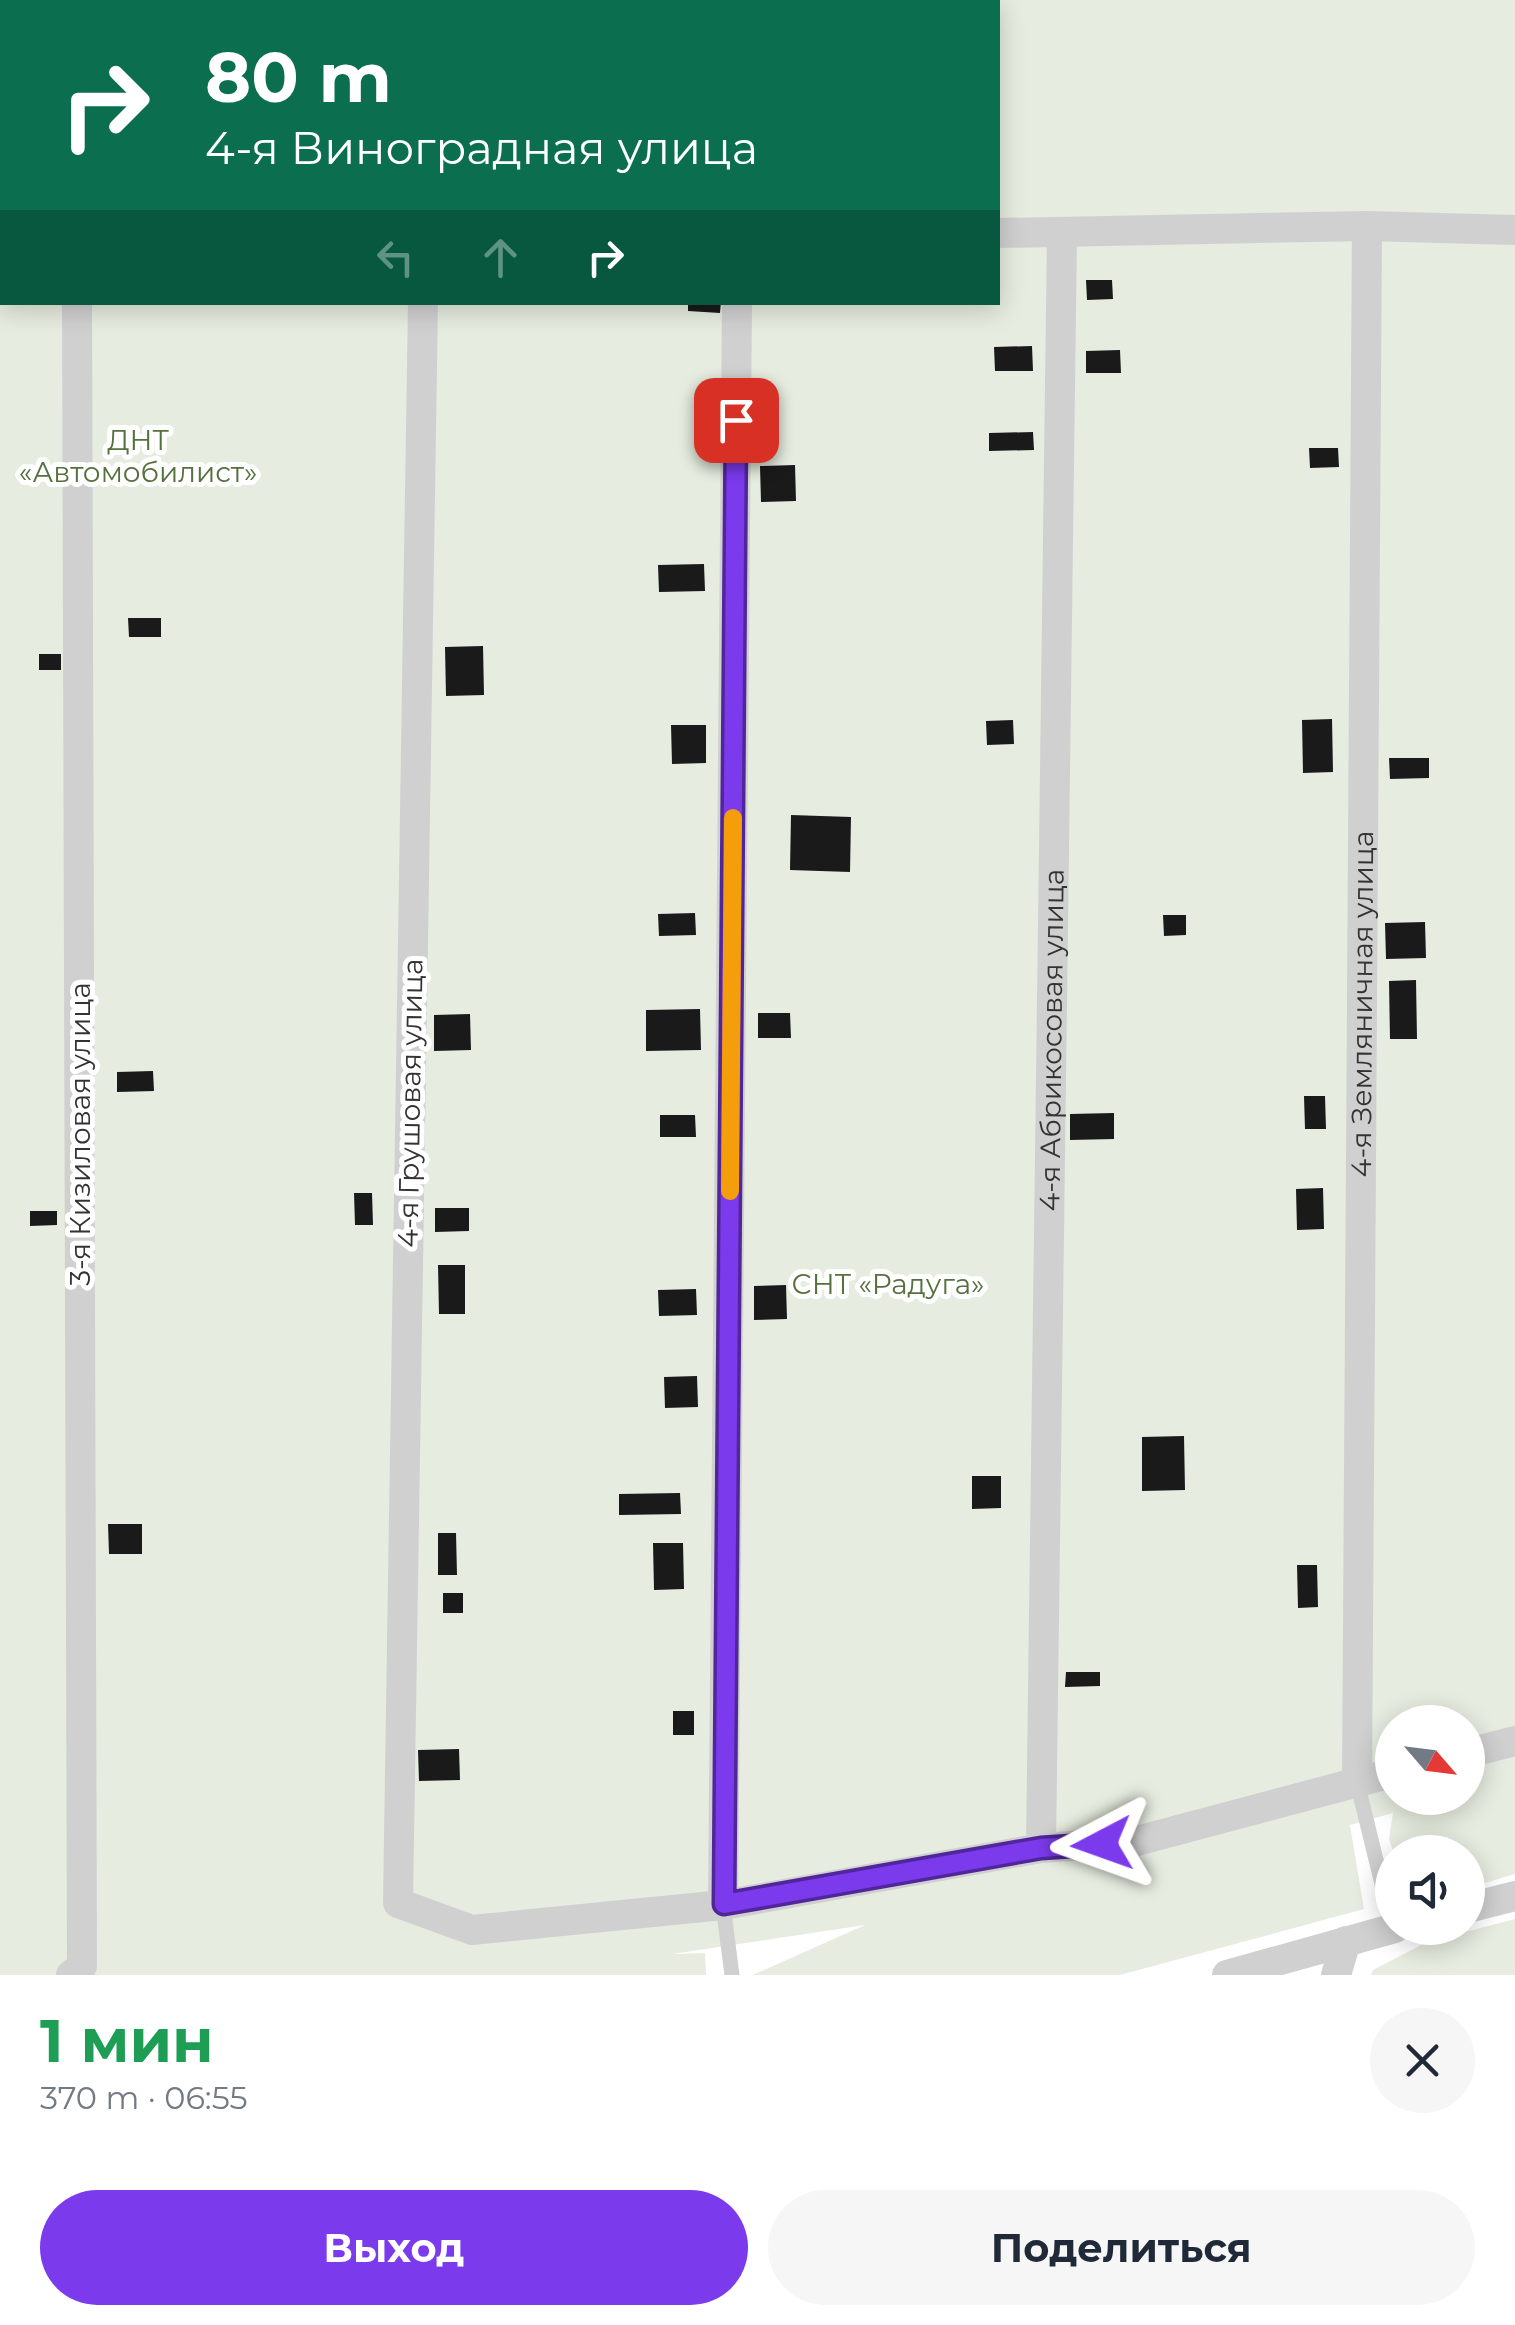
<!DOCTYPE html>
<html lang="ru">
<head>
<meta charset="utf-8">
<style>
  body { margin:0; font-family:Montserrat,sans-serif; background:#f6f6f7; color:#1f2937; height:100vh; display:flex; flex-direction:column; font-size:38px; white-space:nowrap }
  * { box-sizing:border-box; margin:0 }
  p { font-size:32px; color:#747a83 }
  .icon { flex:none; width:55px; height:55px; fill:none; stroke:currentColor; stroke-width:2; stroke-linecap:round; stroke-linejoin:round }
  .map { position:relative; height:1975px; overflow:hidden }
  .drawer { display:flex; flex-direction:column; background:#fff; flex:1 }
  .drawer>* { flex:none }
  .hud { position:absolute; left:0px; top:0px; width:1000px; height:305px; box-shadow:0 5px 25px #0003; background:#0b6e4f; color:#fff; overflow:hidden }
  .needle { width:65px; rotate:118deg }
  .fabs { position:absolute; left:1375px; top:1705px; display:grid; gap:20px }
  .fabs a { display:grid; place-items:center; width:110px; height:110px; border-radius:50%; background:#fff; box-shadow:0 5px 25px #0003; font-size:50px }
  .pin { position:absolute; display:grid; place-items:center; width:85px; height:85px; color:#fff; margin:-42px; border-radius:20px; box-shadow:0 5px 15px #0006 }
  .me { position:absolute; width:110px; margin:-55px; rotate:266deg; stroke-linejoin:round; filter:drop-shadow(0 0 8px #0008) }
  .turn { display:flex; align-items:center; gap:35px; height:210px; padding:0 40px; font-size:45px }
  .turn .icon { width:130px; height:130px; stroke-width:2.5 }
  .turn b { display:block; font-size:70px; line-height:85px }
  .lanes { display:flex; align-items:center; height:95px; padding:0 40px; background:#0003; justify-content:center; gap:50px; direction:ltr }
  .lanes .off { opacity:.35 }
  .round { display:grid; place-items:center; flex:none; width:105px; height:105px; border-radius:52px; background:#f6f6f7 }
  .head { display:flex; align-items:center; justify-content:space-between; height:170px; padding:0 40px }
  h1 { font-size:60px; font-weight:700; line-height:75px; color:#1e9e55 }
  .primary-button { display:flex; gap:20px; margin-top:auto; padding:20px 40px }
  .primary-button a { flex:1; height:115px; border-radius:60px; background:#7c3aed; color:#fff; font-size:40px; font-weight:700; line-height:115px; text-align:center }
  .primary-button a+a { background:#f6f6f7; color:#1f2937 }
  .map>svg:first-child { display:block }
  .green { fill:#e6ecdf; fill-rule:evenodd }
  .building { fill:#1a1a1a }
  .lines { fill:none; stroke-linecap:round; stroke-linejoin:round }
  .service { stroke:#d0d0d0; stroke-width:15 }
  .minor { stroke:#d0d0d0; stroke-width:30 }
  .route-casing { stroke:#51269a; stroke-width:25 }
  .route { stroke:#7c3aed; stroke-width:18 }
  .slow { stroke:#f59e0b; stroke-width:18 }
  .labels { text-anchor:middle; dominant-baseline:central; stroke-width:10; stroke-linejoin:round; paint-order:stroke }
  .park-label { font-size:28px; fill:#56703f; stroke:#fff }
  .street-label { font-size:28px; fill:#333; stroke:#fff }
</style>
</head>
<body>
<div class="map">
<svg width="1515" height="1975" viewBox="0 0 1515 1975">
  <rect width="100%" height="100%" fill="#fff"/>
  <path class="green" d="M0,0H1515V1874L1468,1888V1852H1393L1389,1839L1393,1813L1350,1825L1364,1909L1120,1975H753L865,1925L672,1954L705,1953L706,1975H0ZM2,2H998V302H2ZM1392,1722H1468V1798H1392Z
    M1515,1919V1975H1371L1373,1970L1427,1942Z"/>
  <path class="building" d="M1086,280H1112L1113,299L1087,300Z
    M688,302H721L720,313L688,311Z
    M1032,346L1033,371H995L994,347Z
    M1120,350L1121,373H1086V351Z
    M1033,432L1034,450L989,451V433Z
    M1309,448H1338L1339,467L1310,468Z
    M795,465L796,501L761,502L760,466Z
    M704,564L705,591L659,592L658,565Z
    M128,618H161V637H129Z
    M483,646L484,695L446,696L445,647Z
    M39,654H61V670H39Z
    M1332,719L1333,772L1303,773L1302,720Z
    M1013,720L1014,744L987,745L986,721Z
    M671,725H706V763L672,764Z
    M1389,758H1429V778L1390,779Z
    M791,815L851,817L850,872L790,870Z
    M695,913L696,935L659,936L658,914Z
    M1163,915H1186V935L1164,936Z
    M1425,922L1426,958L1386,959L1385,923Z
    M1416,980L1417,1039H1390L1389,981Z
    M700,1009L701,1050L646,1051V1010Z
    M758,1013H790L791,1038H758Z
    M470,1014L471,1050L434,1051V1015Z
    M153,1071L154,1091L117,1092V1072Z
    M1304,1096H1325L1326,1129H1305Z
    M1114,1113V1139L1070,1140V1114Z
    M660,1115H695L696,1137H660Z
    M1323,1188L1324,1229L1297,1230L1296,1189Z
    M354,1193H372L373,1225H355Z
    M435,1208H469V1231L435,1232Z
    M30,1211H57V1225L30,1226Z
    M438,1265H465V1314H439Z
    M786,1285L787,1319L754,1320V1286Z
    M696,1289L697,1315L659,1316L658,1290Z
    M697,1376L698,1407L665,1408L664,1377Z
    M1184,1436L1185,1490L1142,1491V1437Z
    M972,1476H1001V1508L972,1509Z
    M680,1493L681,1514L619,1515V1494Z
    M108,1524H142V1554H109Z
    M438,1533H456L457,1575H438Z
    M653,1543H683L684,1589L654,1590Z
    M1297,1565H1317L1318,1607L1298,1608Z
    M443,1593H463V1613H443Z
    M1066,1672H1100V1686L1065,1687Z
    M673,1711H694V1735H673Z
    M459,1749L460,1780L419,1781L418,1750Z"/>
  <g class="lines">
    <path class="service" d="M1357,1782L1392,1925
      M723,1905L732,1975"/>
    <g class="minor">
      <path d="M672,0L673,2"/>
      <path d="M0,226H2"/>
      <path d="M998,233L1367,226L1515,230"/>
      <path d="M423,302L398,1903L472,1930L723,1905L1041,1848L1133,1842L1392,1773"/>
      <path d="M1468,1753L1515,1741"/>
      <path id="s1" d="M1357,1782L1367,226"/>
      <path id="s2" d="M1041,1848L1062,233"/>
      <path d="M723,1905L737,302"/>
      <path d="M1468,1908L1515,1896"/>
      <path d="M71,1975L82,1966L77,302"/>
      <path d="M1227,1975L1395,1928"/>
      <path d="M1336,1975L1346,1941"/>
    </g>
  </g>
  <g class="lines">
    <defs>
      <path id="route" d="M736,420L724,1904L1041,1848L1102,1844"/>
    </defs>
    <use href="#route" class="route-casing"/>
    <use href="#route" class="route"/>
    <path class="slow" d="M730,1191L733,818"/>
  </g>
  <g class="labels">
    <g class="park-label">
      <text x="138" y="440">ДНТ<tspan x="138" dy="32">«Автомобилист»</tspan></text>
      <text x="888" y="1284">СНТ «Радуга»</text>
    </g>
    <g class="street-label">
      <text stroke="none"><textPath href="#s1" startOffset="778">4-я Земляничная улица</textPath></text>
      <text stroke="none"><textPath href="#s2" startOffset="808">4-я Абрикосовая улица</textPath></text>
      <text transform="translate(410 1103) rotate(-89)">4-я Грушовая улица</text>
      <text transform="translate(80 1134) rotate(-90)">3-я Кизиловая улица</text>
    </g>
  </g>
</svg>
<div class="fabs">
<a><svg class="needle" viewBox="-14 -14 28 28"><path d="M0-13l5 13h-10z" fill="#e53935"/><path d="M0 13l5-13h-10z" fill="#747a83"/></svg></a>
<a><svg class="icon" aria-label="sound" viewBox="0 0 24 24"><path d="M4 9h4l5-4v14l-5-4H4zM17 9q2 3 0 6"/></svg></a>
</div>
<div class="pin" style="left:736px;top:420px;background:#d93025"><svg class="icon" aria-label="arrive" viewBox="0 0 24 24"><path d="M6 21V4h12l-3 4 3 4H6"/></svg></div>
<svg class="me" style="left:1102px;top:1844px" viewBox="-20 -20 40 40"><path d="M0-17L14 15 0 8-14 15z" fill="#7c3aed" stroke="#fff" stroke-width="4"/></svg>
<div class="hud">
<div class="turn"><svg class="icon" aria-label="right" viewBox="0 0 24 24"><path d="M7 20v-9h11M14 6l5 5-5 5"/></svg><div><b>80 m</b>4-я Виноградная улица</div></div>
<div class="lanes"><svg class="icon off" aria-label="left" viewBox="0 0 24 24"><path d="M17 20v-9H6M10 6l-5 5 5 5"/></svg><svg class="icon off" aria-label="ahead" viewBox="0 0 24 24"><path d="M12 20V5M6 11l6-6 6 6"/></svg><svg class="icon" aria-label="right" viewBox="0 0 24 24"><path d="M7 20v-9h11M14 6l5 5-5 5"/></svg></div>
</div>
</div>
<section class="drawer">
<div class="head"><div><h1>1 мин</h1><p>370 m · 06:55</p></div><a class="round"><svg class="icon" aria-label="close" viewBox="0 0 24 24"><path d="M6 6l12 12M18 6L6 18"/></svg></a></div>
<div class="primary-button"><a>Выход</a><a>Поделиться</a></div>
</section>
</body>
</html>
